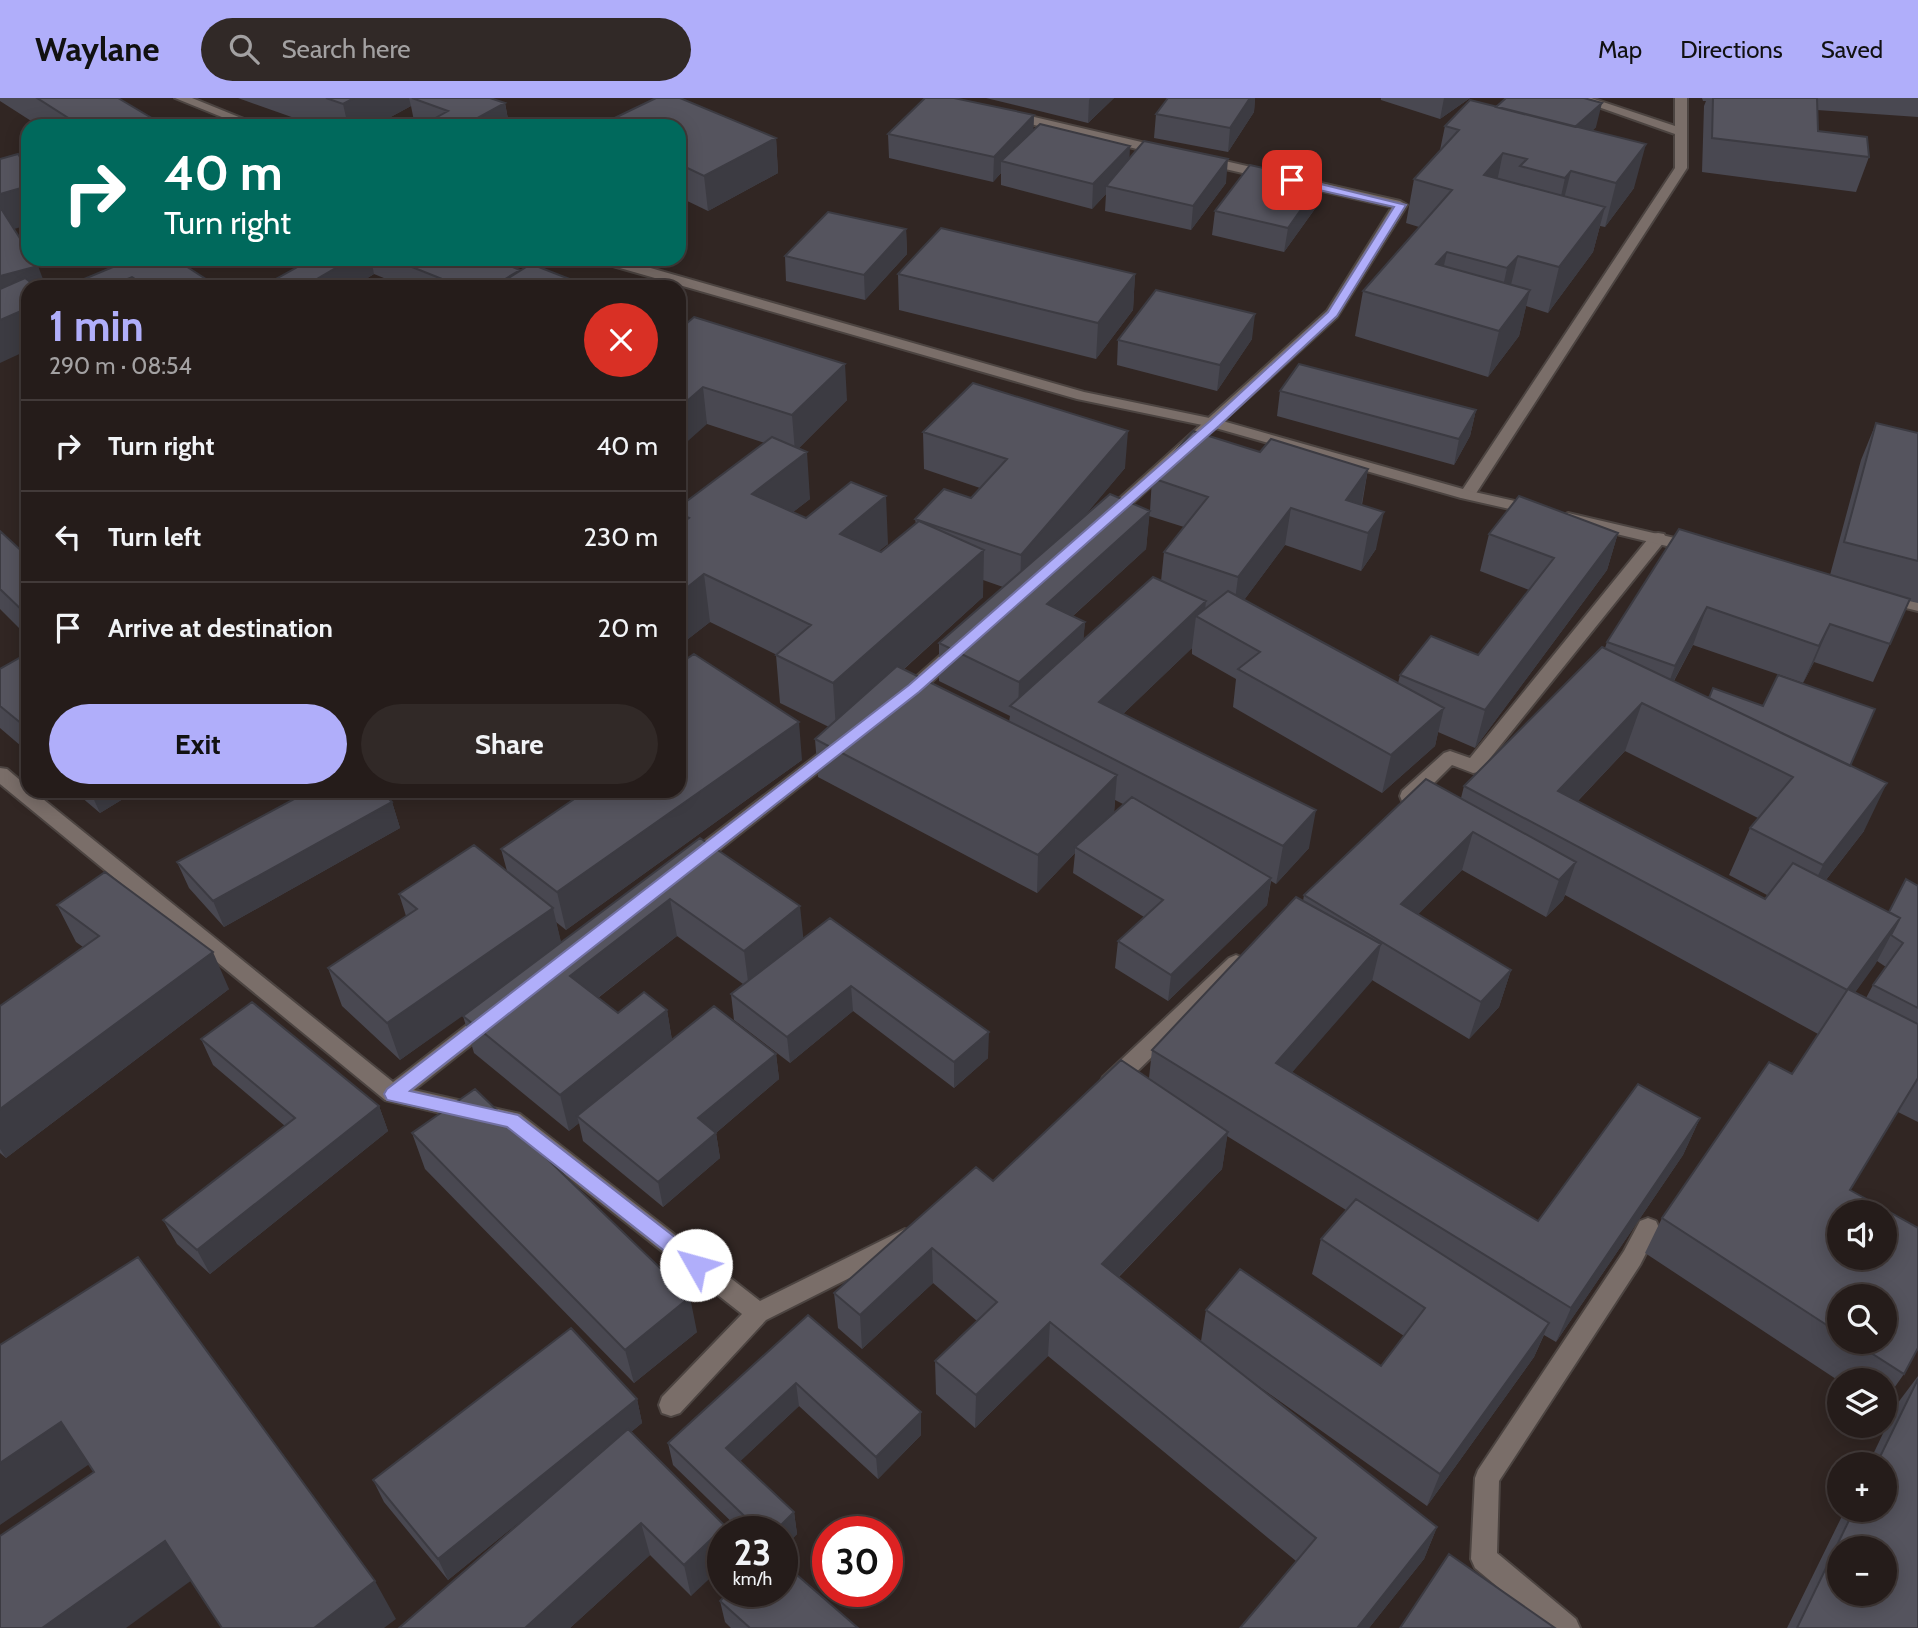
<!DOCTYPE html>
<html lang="en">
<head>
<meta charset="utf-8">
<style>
  body { margin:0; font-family:Cabin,sans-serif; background:#312927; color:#f1f3f6; height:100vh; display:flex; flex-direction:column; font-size:26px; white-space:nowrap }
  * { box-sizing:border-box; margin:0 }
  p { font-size:23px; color:#a3a1a2 }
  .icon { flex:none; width:38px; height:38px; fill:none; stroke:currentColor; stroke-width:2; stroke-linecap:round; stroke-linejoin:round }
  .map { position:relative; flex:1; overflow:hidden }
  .panel { position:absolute; left:21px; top:182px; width:665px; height:518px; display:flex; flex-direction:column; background:#251c1a; border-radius:21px; box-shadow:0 4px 18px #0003,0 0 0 2px #423a39 }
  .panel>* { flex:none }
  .hud { position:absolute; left:21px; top:21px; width:665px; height:147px; border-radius:21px; box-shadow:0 4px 18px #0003,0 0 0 2px #423a39; background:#00695c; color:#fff; overflow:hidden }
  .tools { position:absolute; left:1827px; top:1102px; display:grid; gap:14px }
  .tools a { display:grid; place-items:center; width:70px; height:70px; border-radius:50%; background:#251c1a; box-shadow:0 4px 18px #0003,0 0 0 2px #423a39; font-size:35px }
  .speed { position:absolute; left:707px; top:1418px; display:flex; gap:14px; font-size:35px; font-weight:700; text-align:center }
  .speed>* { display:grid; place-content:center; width:91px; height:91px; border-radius:50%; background:#251c1a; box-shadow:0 4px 18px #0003,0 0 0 2px #423a39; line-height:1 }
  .speed small { font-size:18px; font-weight:400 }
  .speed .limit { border:10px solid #d22; background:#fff; color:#111 }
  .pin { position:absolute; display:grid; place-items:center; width:60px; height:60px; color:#fff; margin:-30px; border-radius:14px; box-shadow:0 4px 10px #0006 }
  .me { position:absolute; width:77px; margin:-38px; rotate:308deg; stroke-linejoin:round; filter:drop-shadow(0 0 5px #0008) }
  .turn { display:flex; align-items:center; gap:24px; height:147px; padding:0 28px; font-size:32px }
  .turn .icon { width:91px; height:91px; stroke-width:2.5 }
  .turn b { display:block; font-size:49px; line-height:60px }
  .round { display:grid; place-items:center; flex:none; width:74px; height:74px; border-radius:37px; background:#312927 }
  .head { display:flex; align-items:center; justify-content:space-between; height:119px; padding:0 28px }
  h1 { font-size:42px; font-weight:700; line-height:52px; color:#b0aefa }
  .cta { display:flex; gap:14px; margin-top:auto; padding:14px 28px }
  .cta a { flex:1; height:80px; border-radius:42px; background:#b0aefa; color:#111; font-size:28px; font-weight:700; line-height:80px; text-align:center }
  .cta a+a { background:#312927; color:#f1f3f6 }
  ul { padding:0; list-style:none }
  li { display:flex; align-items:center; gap:21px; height:91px; padding:0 28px; border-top:2px solid #423a39 }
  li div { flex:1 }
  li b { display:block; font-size:26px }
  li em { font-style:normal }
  header { display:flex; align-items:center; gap:42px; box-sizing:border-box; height:98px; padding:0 35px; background:#b0aefa; color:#111 }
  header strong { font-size:33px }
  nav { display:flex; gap:38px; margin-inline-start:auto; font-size:24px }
  .search { width:490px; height:63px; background:#312927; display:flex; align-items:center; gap:18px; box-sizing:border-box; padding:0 24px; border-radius:38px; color:#a3a1a2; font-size:26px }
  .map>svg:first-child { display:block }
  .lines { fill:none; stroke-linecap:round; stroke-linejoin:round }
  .minor-casing { stroke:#4c4441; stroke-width:4 }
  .tertiary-casing { stroke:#4c4441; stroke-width:4 }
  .minor { fill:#7a6e69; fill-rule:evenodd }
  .tertiary { fill:#7a6e69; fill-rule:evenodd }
  .wall { fill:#494851; fill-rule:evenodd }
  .shaded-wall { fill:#3c3b42 }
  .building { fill:#55545e; stroke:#3c3b42; stroke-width:2; fill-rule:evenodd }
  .route { fill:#b0aefa; stroke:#7271a2; stroke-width:2 }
</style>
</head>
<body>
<header>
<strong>Waylane</strong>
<div class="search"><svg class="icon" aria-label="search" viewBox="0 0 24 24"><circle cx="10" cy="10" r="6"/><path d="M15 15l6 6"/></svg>Search here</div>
<nav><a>Map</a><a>Directions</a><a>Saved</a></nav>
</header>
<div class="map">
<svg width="1918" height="1530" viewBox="0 0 1918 1530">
  <rect width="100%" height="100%" fill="#312623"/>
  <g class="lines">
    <defs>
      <path id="minor" d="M1573,0H1591L1675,28V0H1687V70L1475,397L1473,400H1461L1459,397L1675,70V36Z
        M1008,13L1167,50L1173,54L1167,58L1004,20V14Z
        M1203,58L1400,103L1407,107L1337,219L1113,423H1101L1099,420L1101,417L1327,213L1392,109L1199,65V59Z
        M1658,435L1664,436L1666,440L1664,444L1479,674L1473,675L1452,667L1416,703H1402L1400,698L1402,693L1444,655L1450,653L1470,660L1652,436Z
        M958,545L967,551L926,589L934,595L931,599C922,602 910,598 905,590L908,586L952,547Z
        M836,645L842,647L845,651L842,655L698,769H684L681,764L684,759L830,647Z
        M0,670L7,671L28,689V693H33L393,984L481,916L488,914L495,916L498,922L495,928L414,992L520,1016L760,1203L905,1131L913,1134L916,1141L913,1148L766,1222L680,1315L671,1318L662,1315L659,1307L662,1299L742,1216L506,1030L385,1002L0,686Z
        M1236,857L1243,860L1246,865L1243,870L1119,991L1111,994L1103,991L1100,985L1103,979L1229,860Z
        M1648,1120L1656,1123L1659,1130L1640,1167L1499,1383L1497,1455L1576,1521L1580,1530H1547L1475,1470L1471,1461L1475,1380L1478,1372L1624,1153L1640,1123Z"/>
      <path id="tertiary" d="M175,0H192L261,28H244Z
        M597,161H619L1084,294L1219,322L1470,393L1542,409L1544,412L1536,417L1461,400L1212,329L1077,301L599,164Z
        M1568,415L1696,445L1704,450L1696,455L1562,423L1560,420Z
        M1884,494L1918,503V513L1878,503L1876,499Z"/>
    </defs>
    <use href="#minor" class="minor-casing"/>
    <use href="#tertiary" class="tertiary-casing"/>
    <use href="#minor" class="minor"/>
    <use href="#tertiary" class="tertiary"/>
  </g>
  <path class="wall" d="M0,0H118L165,28H39L0,3Z
    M238,0H490L505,5L509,26H424L414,23L411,8L374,28H317Z
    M986,0H1114L1088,25Z
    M1168,0H1255L1254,14L1228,54L1154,40L1156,16Z
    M1381,0H1470L1440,21L1381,2Z
    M1702,0H1918V19L1817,12L1818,33L1869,59L1856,94L1702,74L1704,8L1706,3H1703Z
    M1496,9L1596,29L1592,33L1634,90L1605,129L1600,128L1593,154L1548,215L1526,208L1519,238L1488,279L1355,238L1363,193L1419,129L1406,125L1414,81L1440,52L1445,28Z
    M1034,17L1033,33L1130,61L1226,85L1191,132L1105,113L1106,96L1092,111L1001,87V75L993,84L889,60L888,36Z
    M679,28L776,40L778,75L708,113L679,99Z
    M28,49V66L23,51Z
    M1321,83L1317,108L1284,154L1212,137L1215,113Z
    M906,131L907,156L865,202L786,183L785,158Z
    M132,161L218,189H65Z
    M312,161H493L520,172L590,189H406L374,176L353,189H268L267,186Z
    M898,176H1135L1133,212L1096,261L899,212Z
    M679,232L847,302L798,351L810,401L793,414L806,420L888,446L878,453L881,454L916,426L915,421L971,400L980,390L924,371L923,334L1125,370L1085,417L1150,413L1152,380L1260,354L1368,371L1362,407L1376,451L1361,473L1285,447L1244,502L1398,585L1400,577L1478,557L1529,492L1480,473L1489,436L1618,435L1607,472L1475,650L1438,634L1435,648L1382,695L1233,609L1236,581L1192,556V550L1123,616L1309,750L1276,786L1271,783L1267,807L1168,903L1115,870L1118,843L1144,819L1073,775L1075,755L1037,795L818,679L815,641L829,629L780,605L776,557H777L710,524L679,548V409L765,345L707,326ZM1149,418L1184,429L1164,454L1161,483L1083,542L1085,524L1073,518L1146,451ZM983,482L1003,489L939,545V583L1010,618L1009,624L903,572L983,499ZM1115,702L1123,706L1114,715Z
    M1252,241L1217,293L1117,267L1118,242Z
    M1280,293L1476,312L1470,338L1454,367L1277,318Z
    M1876,325L1918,335V505L1909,503L1873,584L1814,564L1803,585L1693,547L1674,583L1850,668L1864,733L1826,782L1889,814L1906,781L1918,788V1024L1898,1014L1850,1092L1904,1276L1885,1303V1283H1839L1645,1155L1662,1120L1792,976L1818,936L1565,797L1563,802L1546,819L1462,772L1418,816L1511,872L1499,909L1469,941L1372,882L1292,974L1538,1123L1700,1020L1683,1057L1556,1244L1544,1237L1534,1259L1427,1408L1240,1275L1437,1429L1424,1461L1369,1530H1240L1296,1463L1048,1258L975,1330L936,1296L935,1263L977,1223L933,1185L862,1251L838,1230L834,1195L993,1083L1149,980L1152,952L1303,803L1304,797L1461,700L1464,688L1605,550L1607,544L1679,431L1830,477L1861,362ZM1625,653L1758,720L1750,730L1729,777L1767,797L1765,801L1578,703ZM1877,863L1886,869L1873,887L1866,900L1855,894ZM1227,1038L1346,1112L1321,1141L1312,1176L1404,1238L1381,1268L1206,1212L1201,1243L1119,1179L1222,1071ZM1839,1199L1885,1244H1839Z
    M0,433L28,459V539L0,511Z
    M28,555V654L0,630V571Z
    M802,662L566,832L556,824L561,845L700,740L803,840L988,960L954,990L853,913L790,965L734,922L731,896L743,886L677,838L598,900L618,915L667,912L672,942L776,956L779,981L716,1035L720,1060L663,1109L583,1043L579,1025L569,1033L474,955L463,918L478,906L400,962L342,908L328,870L406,818L399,796L507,773L501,751L582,696L578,693H679Z
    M74,693H136L100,715Z
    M392,704L400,730L224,829L189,790L177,764Z
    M57,807L229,891L6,1060L0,1055V908L83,849L76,844Z
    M201,941L379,1008L388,1033L210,1176L177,1146L163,1122L285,1028L213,967Z
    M412,1035L697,1234L634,1285L425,1071Z
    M808,1217L921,1337L878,1381L799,1308L740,1363L794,1414L797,1436L782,1451V1433H741L673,1367L668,1345Z
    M1918,1278V1530H1787L1845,1412H1885V1367H1868L1897,1306Z
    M637,1301L642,1325L631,1334L725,1428L726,1433H723L691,1498L650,1457L570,1530H399L534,1412L448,1482L384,1404L373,1382Z
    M720,1503L858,1530H731L725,1524Z"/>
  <path class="shaded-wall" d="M354,0H409L411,8L374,28H348L343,6Z
    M1090,0H1114L1088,25L1089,2Z
    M1250,0H1255L1254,14L1228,54L1230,30Z
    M1444,0H1470L1440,21Z
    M505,5L509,28H463Z
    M1602,5L1596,29L1561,60L1567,36Z
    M1034,17L1033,41L1001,63V75L993,84L994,59Z
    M776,40L778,75L708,113L704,78Z
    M1646,46L1634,90L1605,129L1616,85Z
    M1130,48L1129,72L1106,88V96L1092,111L1093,86Z
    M1503,55L1494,98L1484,77Z
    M1228,61L1226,85L1191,132L1193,108Z
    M1571,73L1560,117L1555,125L1565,80Z
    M1321,83L1317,108L1284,154L1288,130Z
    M28,88V127L7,133L0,116V96Z
    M1605,109L1593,154L1548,215L1559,169Z
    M906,131L907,156L865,202L864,177Z
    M1447,154L1437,199L1436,166Z
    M1518,158L1507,203L1497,216L1507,170Z
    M351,161H371L374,176L353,189H303Z
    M38,168L46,189H28V252L0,265V178Z
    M1135,176L1133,212L1096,261L1098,225Z
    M132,179L136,189H108Z
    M1530,192L1519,238L1488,279L1499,233Z
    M1255,216L1252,241L1217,293L1220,267Z
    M845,266L847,302L795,354L792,317Z
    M703,289L707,326L679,351V310Z
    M1476,312L1470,338L1454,367L1459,341Z
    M1128,333L1125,370L1020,495L1021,457Z
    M807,354L810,401L756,443L752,396Z
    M1368,371L1361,408L1346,402Z
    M886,398L888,446L843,483L840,436Z
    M1291,410L1285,447L1233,517L1238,479Z
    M1150,413L1146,451L1045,543L1047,506Z
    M1384,414L1376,451L1361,473L1368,435Z
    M1618,435L1607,472L1475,650L1485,612Z
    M984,452L983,499L836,632L833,585Z
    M704,476L710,524L679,548V496Z
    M1206,503L1204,522L1196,518L1192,550L1096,642L1099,604Z
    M1707,509L1693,547L1661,606L1675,568Z
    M1085,524L1082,561L1018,613L1019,584Z
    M1830,526L1814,564L1803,585L1819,548Z
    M1642,605L1625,653L1549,733L1558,693Z
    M1444,610L1435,648L1382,695L1391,657Z
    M799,624L802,662L566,832L557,794Z
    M1117,677L1114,715L1075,749V755L1037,795L1038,757Z
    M1887,685L1864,733L1800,815L1823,767Z
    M90,693H136L100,715Z
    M392,704L400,730L224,829L213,803Z
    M1316,712L1309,750L1276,786L1283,748Z
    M1473,734L1462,772L1391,844L1401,806Z
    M1576,764L1563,802L1546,819L1559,782Z
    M1271,780L1267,807L1168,903L1171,877Z
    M670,801L677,838L578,915L570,878Z
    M800,808L804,846L749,891L744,853Z
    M553,810L562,848L400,962L387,925Z
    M1900,820L1875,867L1823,939L1847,892Z
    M1381,846L1372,883L1269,1001L1276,965Z
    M213,854L229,891L6,1060L0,1051V1011Z
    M1511,872L1499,909L1469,941L1481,904Z
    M851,888L853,913L790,965L787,939Z
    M667,912L673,949L577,1018L579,1025L569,1033L560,997Z
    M989,934L988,960L954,990V964Z
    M776,956L779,981L703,1046L698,1020Z
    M379,1008L388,1033L210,1176L197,1152Z
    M1700,1020L1683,1057L1556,1244L1571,1210Z
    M1228,1034L1222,1071L1098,1200L1102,1166Z
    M716,1035L720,1060L663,1109L658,1084Z
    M932,1150L933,1185L862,1251L860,1217Z
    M690,1199L697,1234L634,1285L625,1252Z
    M1050,1224L1048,1258L975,1330L976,1297Z
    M1549,1225L1534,1259L1427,1408L1440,1376Z
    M796,1285L799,1308L730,1373L726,1350Z
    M637,1301L642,1325L448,1482L438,1461Z
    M921,1314V1337L878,1381L876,1359Z
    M61,1324L91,1365L0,1427V1365Z
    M794,1414L797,1436L782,1451V1433H775Z
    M641,1425L650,1457L570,1530H525Z
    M725,1428L726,1433H723V1468L691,1498L684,1467Z
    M1437,1429L1424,1461L1369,1530H1357Z
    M165,1443L192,1482L126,1530H42Z
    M375,1483L396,1521L384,1530H314Z"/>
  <path class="building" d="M37,0H118L165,28H81Z
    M326,0H354L343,6Z
    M412,0H490L505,5L463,28H421L448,13Z
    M656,0H680L776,40L704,78L679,66V28H598Z
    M925,0H954L1034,17L994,59L888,36Z
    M1168,0H1250L1230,30L1156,16Z
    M1506,0H1584L1602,5L1575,29L1496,9Z
    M1713,0H1817L1818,33L1867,39L1869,59L1712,40Z
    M1470,2L1646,46L1616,85L1571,73L1565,80L1520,68L1527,61L1503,55L1484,77L1605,109L1559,169L1518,158L1507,170L1447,154L1436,166L1530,192L1499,233L1363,193L1452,92L1414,81L1459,32L1445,28Z
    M506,25L514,28H501Z
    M1040,26L1130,48L1093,86L1001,63Z
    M1144,43L1228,61L1193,108L1106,88Z
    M28,49V55L23,51Z
    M18,56L28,71V88L0,96V61Z
    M1250,67L1321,83L1288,130L1215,113Z
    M0,109L28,153V161H33L38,168L0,178Z
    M828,114L906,131L864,177L785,158Z
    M941,130L1135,176L1098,225L898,176Z
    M132,161H175L218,189H148L132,179L108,189H65Z
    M312,161H351L303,189H273L267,186Z
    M392,161H493L520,172L492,189H462Z
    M531,166L590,189H494Z
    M25,180L37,189H28V210L0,222V191Z
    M1156,192L1255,216L1220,267L1118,242Z
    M694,219L845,266L792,317L703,289L679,310V232Z
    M1299,266L1476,312L1459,341L1280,293Z
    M973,285L1128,333L1021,457L915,421L944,391L971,400L1007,361L923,334Z
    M1876,325L1918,335V463L1844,444Z
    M1193,333L1260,354L1271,341L1368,371L1346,402L1384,414L1368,435L1291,410L1238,479L1164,454L1208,399L1152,380Z
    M772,339L807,354L752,396L806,420L851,384L886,398L840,436L881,454L919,423L984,452L833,585L776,557L811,527L704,476L679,496V427L689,420L679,415V409Z
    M1110,396L1150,413L1047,506L1085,524L1019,584L939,545Z
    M1519,398L1618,435L1485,612L1400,577L1431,538L1478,557L1554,460L1489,436Z
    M1679,431L1910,501L1890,546L1830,526L1819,548L1707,509L1675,568L1607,544Z
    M0,433L28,459L27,517L0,491Z
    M1153,479L1206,503L1099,604L1316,712L1283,748L1010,608Z
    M1228,493L1444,610L1391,657L1238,571L1260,554L1196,518Z
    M1602,549L1887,685L1823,767L1750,730L1793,679L1642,605L1558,693L1765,801L1793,765L1900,820L1847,892L1464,688Z
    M28,555V631L0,608V571Z
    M694,556L799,624L557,794L501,751L586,693H679V566Z
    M897,568L1117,677L1038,757L815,641Z
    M1778,577L1875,611L1850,668L1709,600L1713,590L1763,608Z
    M1426,681L1576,764L1559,782L1473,734L1401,806L1511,872L1481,904L1304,797Z
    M309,693H381L392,704L213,803L177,764Z
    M1132,699L1271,780L1171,877L1118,843L1163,802L1075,749Z
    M700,740L800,808L744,853L670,801L570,878L618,915L644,894L667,912L560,997L463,918Z
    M474,747L553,810L387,925L328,870L417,811L399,796Z
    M105,774L213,854L0,1011V908L99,838L57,807Z
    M1906,781L1918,788V910L1873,887L1903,845L1891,837L1900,820L1889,814Z
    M1296,799L1381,846L1276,965L1538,1123L1638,986L1700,1020L1571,1210L1152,952Z
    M830,820L989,934L954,964L851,888L787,939L731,896Z
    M1848,891L1918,926V980L1850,1092L1918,1130V1250L1904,1276L1854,1244H1885V1199H1839V1235L1662,1120L1769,964L1792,976ZM1839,1115H1885V1160H1839Z
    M252,904L379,1008L197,1152L163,1122L295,1020L201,941Z
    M714,908L776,956L698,1020L716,1035L658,1084L577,1018Z
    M1121,962L1228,1034L1102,1166L1437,1429L1357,1530H1240L1316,1440L1050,1224L976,1297L935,1263L997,1204L932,1150L860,1217L834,1195L976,1069L993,1083Z
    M475,991L690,1199L625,1252L412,1035Z
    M1356,1101L1549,1225L1440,1376L1206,1212L1240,1171L1381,1268L1425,1210L1321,1141Z
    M138,1159L375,1483L314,1530H222L165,1443L42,1530H0V1438L94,1374L61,1324L0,1365V1247Z
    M808,1217L921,1314L876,1359L796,1285L726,1350L794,1414L775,1433H760L668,1345Z
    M571,1230L637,1301L438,1461L373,1382Z
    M1918,1281V1530H1797L1854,1412H1885V1367H1876ZM1839,1451H1885V1496H1839Z
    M628,1331L725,1428L684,1467L641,1425L525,1530H399Z
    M1449,1456L1555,1530H1400Z
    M782,1464L858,1530H750L720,1503L730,1493H782Z"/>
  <path class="route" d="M1292,79L1406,107L1337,218L1219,328L919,594L410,993L518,1017L703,1161L706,1167L703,1173L696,1175L690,1173L507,1029L387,1002L384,996L387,991L909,587L1210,323L1328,214L1394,109L1288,85L1287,82Z"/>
</svg>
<div class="tools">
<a><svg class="icon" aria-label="sound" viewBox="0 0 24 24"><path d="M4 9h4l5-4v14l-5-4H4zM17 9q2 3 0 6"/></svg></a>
<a><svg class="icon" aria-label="search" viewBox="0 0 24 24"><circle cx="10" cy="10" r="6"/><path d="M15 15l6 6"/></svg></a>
<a><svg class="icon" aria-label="layers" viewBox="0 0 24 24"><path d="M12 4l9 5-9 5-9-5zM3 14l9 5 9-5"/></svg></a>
<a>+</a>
<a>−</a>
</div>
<div class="speed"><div>23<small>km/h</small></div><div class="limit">30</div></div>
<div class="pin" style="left:1292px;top:82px;background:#d93025"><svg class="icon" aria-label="arrive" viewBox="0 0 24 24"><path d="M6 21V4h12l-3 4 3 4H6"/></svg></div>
<svg class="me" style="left:696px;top:1167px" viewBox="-20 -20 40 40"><circle r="19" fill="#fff"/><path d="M0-13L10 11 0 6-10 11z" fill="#b0aefa"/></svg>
<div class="hud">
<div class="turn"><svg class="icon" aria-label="right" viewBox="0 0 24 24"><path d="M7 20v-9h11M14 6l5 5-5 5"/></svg><div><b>40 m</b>Turn right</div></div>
</div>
<section class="panel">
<div class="head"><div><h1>1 min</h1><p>290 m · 08:54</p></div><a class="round" style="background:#d93025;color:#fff"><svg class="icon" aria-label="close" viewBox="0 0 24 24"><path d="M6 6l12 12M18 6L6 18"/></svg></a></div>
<ul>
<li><svg class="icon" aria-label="right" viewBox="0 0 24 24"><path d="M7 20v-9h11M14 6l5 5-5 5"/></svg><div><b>Turn right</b></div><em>40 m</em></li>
<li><svg class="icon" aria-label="left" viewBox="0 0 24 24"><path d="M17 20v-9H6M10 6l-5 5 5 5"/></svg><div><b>Turn left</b></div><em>230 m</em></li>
<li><svg class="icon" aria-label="arrive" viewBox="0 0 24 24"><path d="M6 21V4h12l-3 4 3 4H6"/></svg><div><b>Arrive at destination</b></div><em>20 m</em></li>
</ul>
<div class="cta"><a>Exit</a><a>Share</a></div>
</section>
</div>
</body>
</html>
